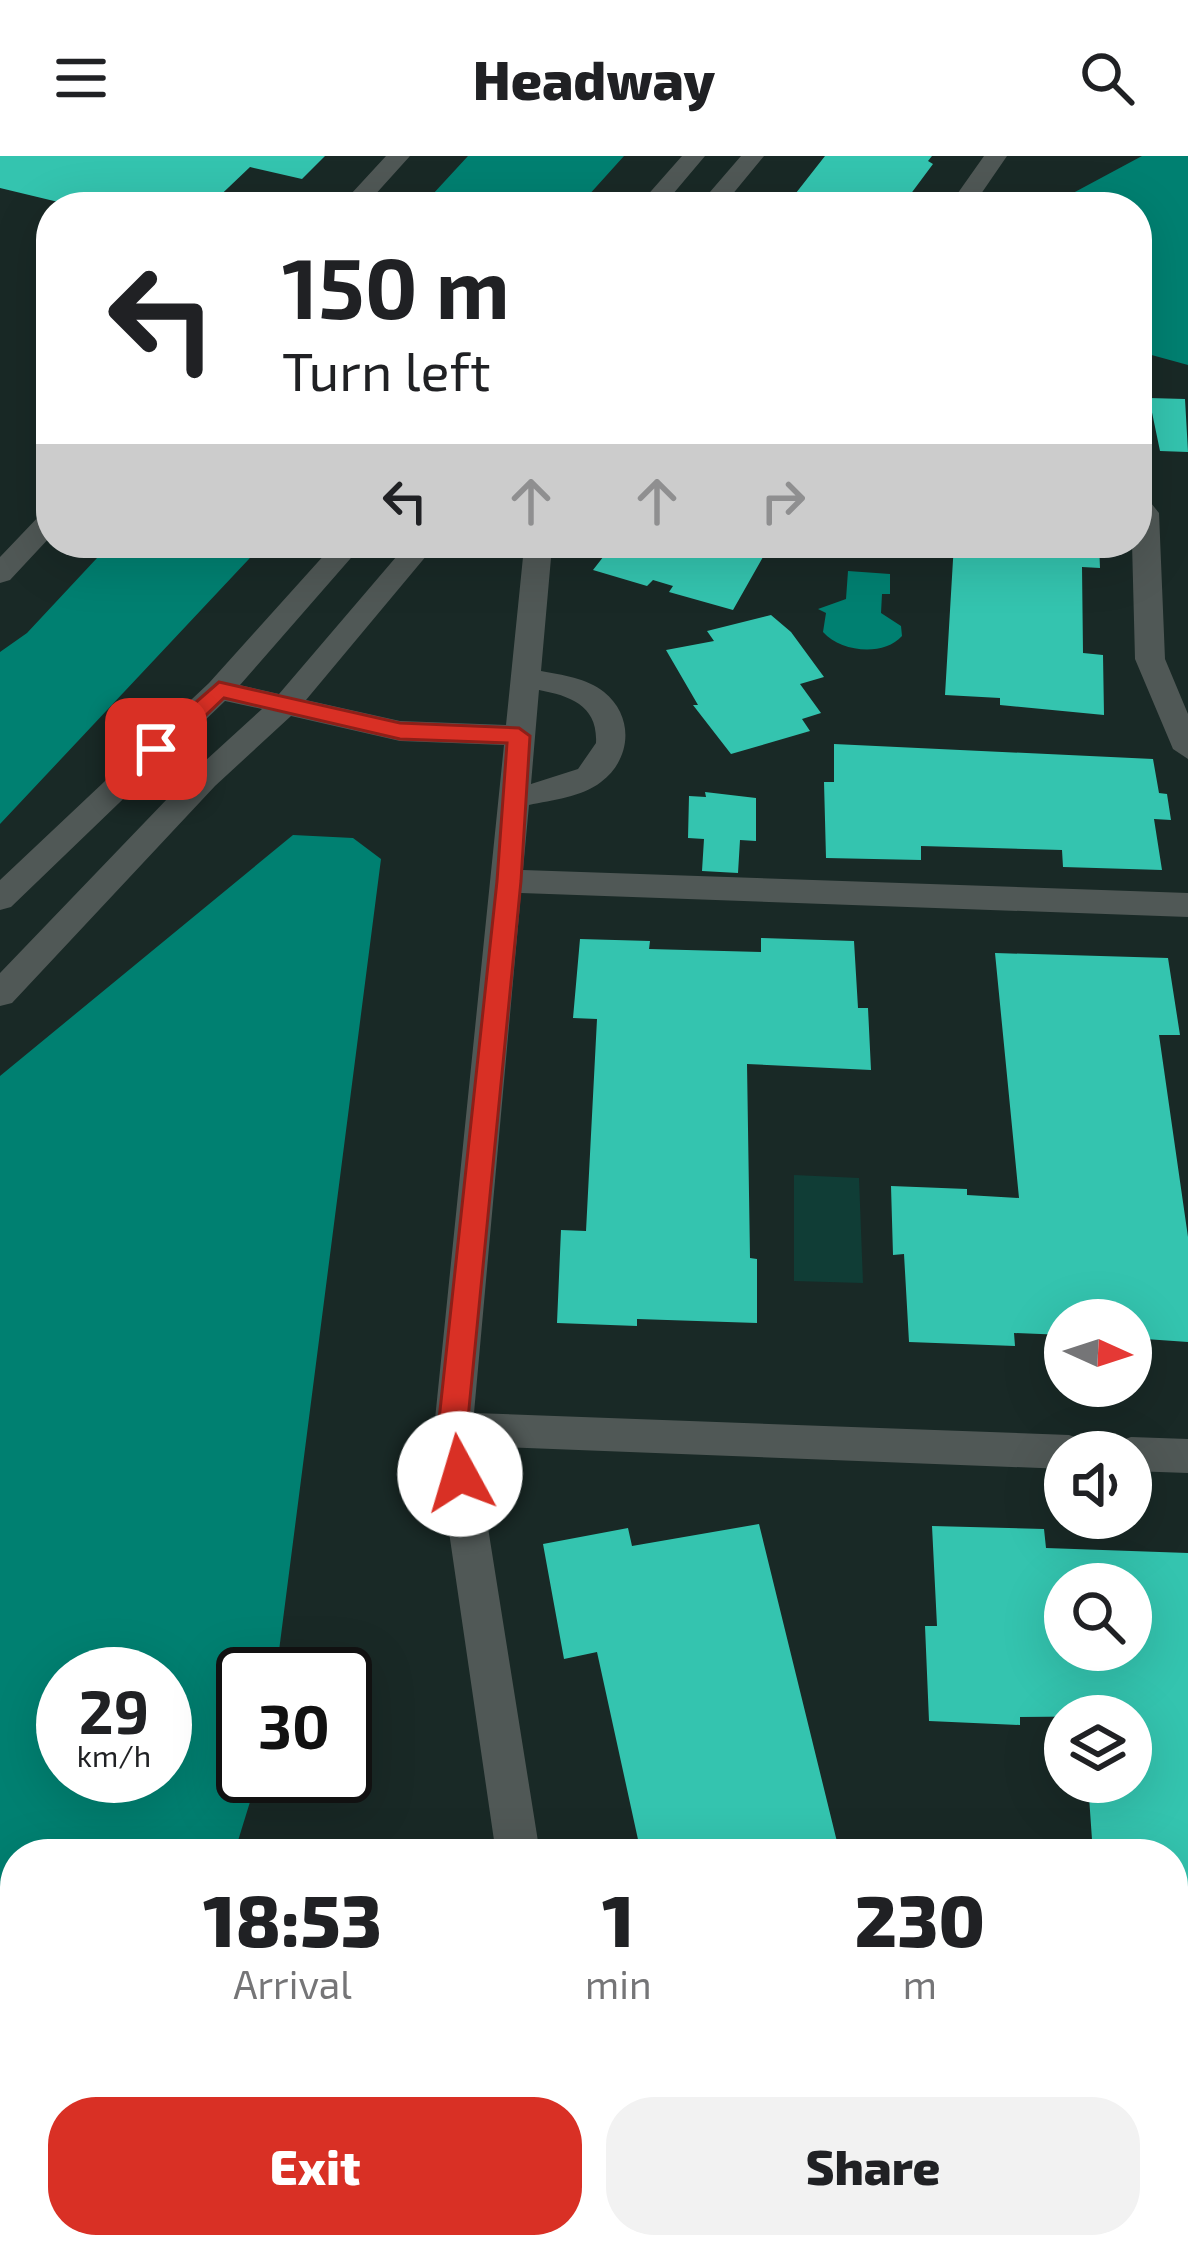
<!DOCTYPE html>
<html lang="en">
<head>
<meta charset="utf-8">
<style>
  body { margin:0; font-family:"Exo 2",sans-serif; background:#f2f2f2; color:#202124; height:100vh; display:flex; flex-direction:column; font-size:45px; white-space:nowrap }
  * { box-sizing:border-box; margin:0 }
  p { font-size:39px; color:#757577 }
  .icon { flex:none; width:66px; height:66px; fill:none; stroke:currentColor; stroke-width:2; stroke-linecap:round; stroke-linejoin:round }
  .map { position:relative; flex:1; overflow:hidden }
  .side { position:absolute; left:0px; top:1683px; width:1188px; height:420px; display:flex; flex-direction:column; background:#fff; border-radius:48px 48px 0 0; box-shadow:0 12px 48px #0002 }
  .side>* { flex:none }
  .guide { position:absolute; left:36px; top:36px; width:1116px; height:366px; border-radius:48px; box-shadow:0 12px 48px #0002; background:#fff; color:#202124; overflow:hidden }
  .needle { width:78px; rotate:93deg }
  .fabs { position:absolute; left:1044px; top:1143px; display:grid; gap:24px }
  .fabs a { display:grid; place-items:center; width:108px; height:108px; border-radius:50%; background:#fff; box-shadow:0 12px 48px #0002; font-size:60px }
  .speed { position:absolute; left:36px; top:1491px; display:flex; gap:24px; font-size:60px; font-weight:700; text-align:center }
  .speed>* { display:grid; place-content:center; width:156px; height:156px; border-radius:50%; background:#fff; box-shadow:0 12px 48px #0002; line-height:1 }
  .speed small { font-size:30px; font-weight:400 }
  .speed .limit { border:6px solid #111; border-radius:18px; background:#fff; color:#111 }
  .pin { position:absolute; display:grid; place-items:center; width:102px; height:102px; color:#fff; margin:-51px; border-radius:24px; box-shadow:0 6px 18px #0006 }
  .me { position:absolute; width:132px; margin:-66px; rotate:354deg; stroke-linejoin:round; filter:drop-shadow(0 0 9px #0008) }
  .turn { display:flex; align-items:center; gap:42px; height:252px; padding:0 48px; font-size:54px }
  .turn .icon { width:156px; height:156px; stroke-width:2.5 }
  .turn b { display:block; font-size:84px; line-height:102px }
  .lanes { display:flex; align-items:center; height:114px; padding:0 48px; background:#0003; justify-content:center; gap:60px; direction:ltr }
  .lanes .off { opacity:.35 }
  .eta { display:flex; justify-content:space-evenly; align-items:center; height:204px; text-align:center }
  .eta b { font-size:72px; font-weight:800; line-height:84px }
  .action { display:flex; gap:24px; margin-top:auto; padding:24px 48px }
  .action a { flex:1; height:138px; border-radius:48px; background:#d93025; color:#fff; font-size:48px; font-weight:800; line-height:138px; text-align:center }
  .action a+a { background:#f2f2f2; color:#202124 }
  header { display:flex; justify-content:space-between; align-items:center; height:156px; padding:0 48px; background:#fff; font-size:54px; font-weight:800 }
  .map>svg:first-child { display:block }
  .green { fill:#103d36 }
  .water { fill:#008071; fill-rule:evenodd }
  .building { fill:#34c4af; fill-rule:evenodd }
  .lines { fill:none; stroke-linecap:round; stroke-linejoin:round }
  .minor { fill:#505856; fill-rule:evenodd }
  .route { fill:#d93025; stroke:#8d1f18; stroke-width:3 }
</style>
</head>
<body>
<header><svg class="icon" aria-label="menu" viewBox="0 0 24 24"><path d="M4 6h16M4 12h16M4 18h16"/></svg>Headway<svg class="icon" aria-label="search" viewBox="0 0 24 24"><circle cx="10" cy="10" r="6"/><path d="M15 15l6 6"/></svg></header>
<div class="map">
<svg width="1188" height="2103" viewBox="0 0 1188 2103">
  <rect width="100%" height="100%" fill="#192926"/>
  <path class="green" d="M794,1019L859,1022L863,1127L794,1125Z"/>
  <path class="water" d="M468,0H624L578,51H421Z
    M1142,0H1188V209L1137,195V51H1056L1060,44Z
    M111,387H264L0,668V496L27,477Z
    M848,415L890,418V438H882L881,457L901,470L902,480C883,501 841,496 823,476L826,457L818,453L846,443Z
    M293,679L353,682L381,703L276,1518H243V1620H258L237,1688L240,1698H15V2088H292L291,2103H0V920ZM165,1518V1620H63V1518Z"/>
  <path class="building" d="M0,0H325L302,23L250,11L208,51H79L0,32Z
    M825,0H932L928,5L933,8L901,51H785Z
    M1149,242L1185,243L1188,296L1160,295Z
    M614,387H771L733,454L669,436L673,430L653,424L647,430L593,414Z
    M954,387H1099L1100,412L1082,411L1083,497L1103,499L1104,559L1000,549V542L945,539Z
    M771,459L791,476L824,521L800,528L821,557L802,563L810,575L731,598L693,549H698L666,494L714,485L707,475Z
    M834,588L1153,603L1159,637L1167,638L1171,664L1154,663L1162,714L1063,711L1062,694L921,690V704L826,702L824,626H834Z
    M705,636L756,642V685L740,684L738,717L702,715L704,683L688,682L689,640L706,641Z
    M761,782L854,785L858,852H868L871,914L747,908L750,1102L757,1103V1167L637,1163V1170L557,1167L561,1074L586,1075L597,863L573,862L580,783L650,785L649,793L761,796Z
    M995,797L1168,802L1180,879H1159L1188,1081V1186L1131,1182V1164H1065V1179L1014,1177L1015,1190L909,1186L904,1098L893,1099L891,1030L967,1033V1039L1019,1042Z
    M759,1368L840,1698H605L604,1694L639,1688L597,1496L564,1503L543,1388L628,1372L632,1390Z
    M932,1370L1044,1373L1046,1392L1188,1397V1978H1173V1698H1093L1088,1626H1131V1560L1020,1561V1569L929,1565L925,1470H937ZM1065,1428H1131V1494H1065Z
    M668,2088H888L889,2103H668Z"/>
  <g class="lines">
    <path class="minor" d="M386,0H410L364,51H339Z
      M682,0H705L662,51H637Z
      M741,0H764L722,51H697Z
      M984,0H1007L972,51H948Z
      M1137,340L1147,342L1159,357L1165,503L1188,558V603L1173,593L1135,503L1132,387H1137Z
      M51,356V380L10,424L0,427V401L41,358Z
      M335,387H364L240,529L279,538L408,387H437L306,544L400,565L506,569L523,401L533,387H562L551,402L541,515C562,519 587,522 604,536C634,560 632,603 601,626C582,641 552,644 529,649L523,714L1188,737V761L521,737L474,1257L1069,1279L1083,1284L1089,1296H1065V1313L475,1290L540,1698H496L434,1273L504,589L400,585L291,560L215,630L12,847L0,850V817L193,616L262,553L225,545L11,751L0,754V724L209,527ZM539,534C571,540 598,550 596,587L578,613L531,628Z
      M1131,1281L1188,1283V1317L1131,1315V1296H1112L1117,1286Z
      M494,2088H542V2103H492Z"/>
  </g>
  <path class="route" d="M219,526L400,567L519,572L530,580L521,725L467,1273L475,1318L470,1327L460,1331L449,1327L438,1273L497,725L507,587L400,583L224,542L164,599H148V588Z"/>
</svg>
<div class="fabs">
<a><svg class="needle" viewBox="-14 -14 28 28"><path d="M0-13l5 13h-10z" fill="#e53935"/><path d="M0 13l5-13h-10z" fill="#757577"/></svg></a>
<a><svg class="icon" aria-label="sound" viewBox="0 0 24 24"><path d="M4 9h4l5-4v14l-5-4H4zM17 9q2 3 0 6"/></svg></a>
<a><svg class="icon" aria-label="search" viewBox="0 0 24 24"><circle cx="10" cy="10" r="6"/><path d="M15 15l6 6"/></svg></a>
<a><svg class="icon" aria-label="layers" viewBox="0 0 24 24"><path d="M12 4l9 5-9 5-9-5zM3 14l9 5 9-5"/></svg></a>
</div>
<div class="speed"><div>29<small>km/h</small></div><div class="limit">30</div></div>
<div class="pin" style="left:156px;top:593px;background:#d93025"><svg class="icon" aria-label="arrive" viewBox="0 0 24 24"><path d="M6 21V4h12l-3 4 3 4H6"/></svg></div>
<svg class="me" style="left:460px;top:1318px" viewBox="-20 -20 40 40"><circle r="19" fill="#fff"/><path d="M0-13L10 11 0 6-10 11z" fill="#d93025"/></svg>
<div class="guide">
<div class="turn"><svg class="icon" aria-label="left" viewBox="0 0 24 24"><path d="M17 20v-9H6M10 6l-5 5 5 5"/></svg><div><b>150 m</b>Turn left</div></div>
<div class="lanes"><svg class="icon" aria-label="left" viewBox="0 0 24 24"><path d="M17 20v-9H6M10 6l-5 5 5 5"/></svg><svg class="icon off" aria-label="ahead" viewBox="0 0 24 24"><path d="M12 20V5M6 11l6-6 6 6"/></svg><svg class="icon off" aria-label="ahead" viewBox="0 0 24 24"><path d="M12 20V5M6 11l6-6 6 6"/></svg><svg class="icon off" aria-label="right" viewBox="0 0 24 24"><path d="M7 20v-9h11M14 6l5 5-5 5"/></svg></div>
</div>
<section class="side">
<div class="eta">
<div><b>18:53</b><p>Arrival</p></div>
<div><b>1</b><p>min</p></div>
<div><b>230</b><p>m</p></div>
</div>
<div class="action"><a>Exit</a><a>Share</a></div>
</section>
</div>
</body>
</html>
